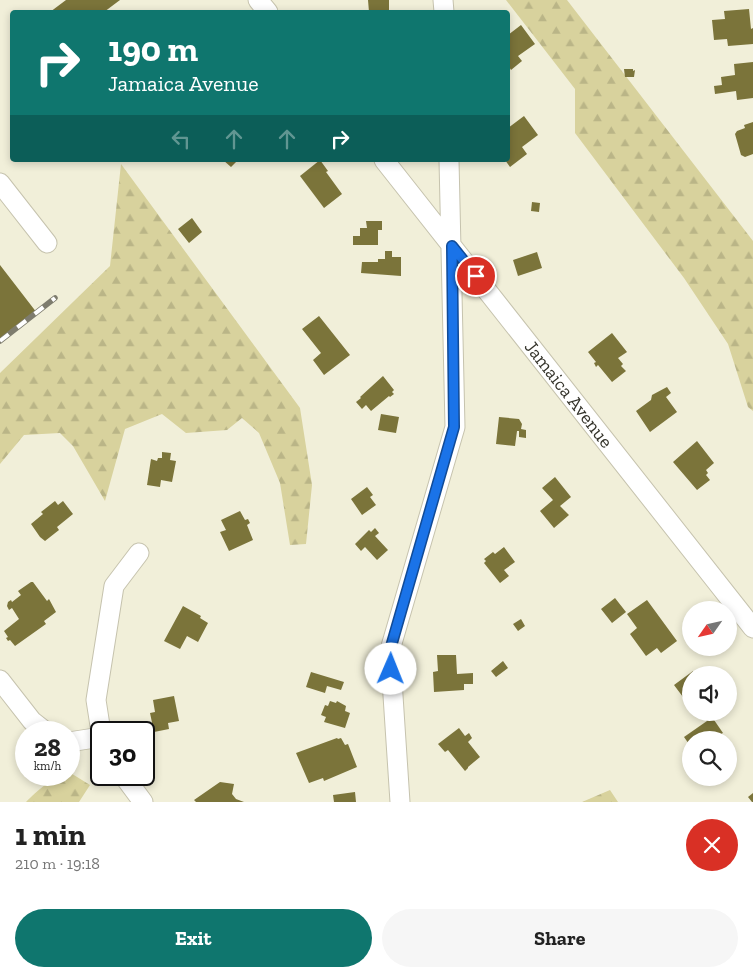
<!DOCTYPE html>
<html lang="en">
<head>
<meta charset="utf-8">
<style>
  body { margin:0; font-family:"Zilla Slab",serif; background:#f6f6f6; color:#222; height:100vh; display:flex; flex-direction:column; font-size:19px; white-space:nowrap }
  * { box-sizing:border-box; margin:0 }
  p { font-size:16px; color:#767676 }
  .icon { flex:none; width:28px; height:28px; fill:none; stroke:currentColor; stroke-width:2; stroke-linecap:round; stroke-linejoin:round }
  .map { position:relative; height:802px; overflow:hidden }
  .details { display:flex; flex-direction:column; background:#fff; flex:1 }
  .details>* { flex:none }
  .guide { position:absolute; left:10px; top:10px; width:500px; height:152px; border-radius:5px; box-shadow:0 2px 8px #0003; background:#0f766e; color:#fff; overflow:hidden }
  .needle { width:32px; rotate:236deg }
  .buttons { position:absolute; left:682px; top:601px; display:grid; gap:10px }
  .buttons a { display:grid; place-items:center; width:55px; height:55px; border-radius:50%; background:#fff; box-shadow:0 2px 8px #0003; font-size:25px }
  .speed { position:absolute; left:15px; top:721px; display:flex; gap:10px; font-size:25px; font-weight:700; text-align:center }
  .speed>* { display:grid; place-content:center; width:65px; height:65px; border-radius:50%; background:#fff; box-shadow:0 2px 8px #0003; line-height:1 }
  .speed small { font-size:12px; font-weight:400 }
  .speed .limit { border:2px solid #111; border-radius:8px; background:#fff; color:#111 }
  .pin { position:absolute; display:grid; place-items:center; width:42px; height:42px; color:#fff; margin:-21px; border:2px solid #fff; border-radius:50%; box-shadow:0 1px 5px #0007 }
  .me { position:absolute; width:55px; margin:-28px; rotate:1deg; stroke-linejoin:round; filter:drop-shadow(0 0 4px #0008) }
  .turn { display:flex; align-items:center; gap:18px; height:105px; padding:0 15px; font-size:22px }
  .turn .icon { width:65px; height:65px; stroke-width:2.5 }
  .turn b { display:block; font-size:35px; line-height:42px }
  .lanes { display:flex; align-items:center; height:48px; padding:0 15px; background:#0003; justify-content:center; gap:25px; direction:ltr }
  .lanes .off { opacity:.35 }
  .round { display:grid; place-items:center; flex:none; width:52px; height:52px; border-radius:26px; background:#f6f6f6 }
  .head { display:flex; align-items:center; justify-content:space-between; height:85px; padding:0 15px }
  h1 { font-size:30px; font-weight:700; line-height:38px }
  .action { display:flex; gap:10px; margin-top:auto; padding:10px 15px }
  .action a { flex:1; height:58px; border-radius:30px; background:#0f766e; color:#fff; font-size:20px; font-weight:700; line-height:58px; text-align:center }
  .action a+a { background:#f6f6f6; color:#222 }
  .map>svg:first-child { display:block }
  .forest { fill:url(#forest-firs) }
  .building { fill:#7b743a }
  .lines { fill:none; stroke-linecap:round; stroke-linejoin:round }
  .minor-casing { stroke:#c6c3ae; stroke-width:21 }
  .minor { stroke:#fff; stroke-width:19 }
  .rail-casing { stroke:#7e7c6e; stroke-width:5.5 }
  .rail { stroke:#fff; stroke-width:4; stroke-dasharray:11; stroke-linecap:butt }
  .route-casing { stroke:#114b97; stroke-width:12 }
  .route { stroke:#1a73e8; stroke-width:9 }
  .labels { text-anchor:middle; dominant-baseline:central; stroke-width:5; stroke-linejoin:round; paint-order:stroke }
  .street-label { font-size:19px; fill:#34332a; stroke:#fff }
</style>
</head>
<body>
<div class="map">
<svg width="753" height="802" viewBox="0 0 753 802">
  <defs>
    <pattern id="forest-firs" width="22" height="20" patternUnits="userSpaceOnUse" patternTransform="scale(1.25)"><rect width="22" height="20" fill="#d8d29d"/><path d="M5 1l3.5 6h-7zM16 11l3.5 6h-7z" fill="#bab587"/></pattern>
  </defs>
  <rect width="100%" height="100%" fill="#f1efd9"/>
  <path class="forest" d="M506,0H567L753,241V411L748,407L728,344L684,278L575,133V89Z
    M121,164L300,408L312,485L306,544L290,545L280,483L259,433L242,418L227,430L186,433L162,414L125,429L105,501L73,446L60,433L24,435L0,464V373L110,266Z
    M69,772L90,785L79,802H26C36,792 54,775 69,775Z
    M610,790L618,802H582Z"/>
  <path class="building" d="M66,0H120L104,12H50Z
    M368,0H389V12H369Z
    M749,9L751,29L753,28V44L728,46L727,39L714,40L712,20L725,19L724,11Z
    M521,25L535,44L518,56L522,61L511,70L508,65V35Z
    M753,62V98L737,100L736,91L715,94L714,86L722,85L721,77L735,75L734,64Z
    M624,69H633V71L635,70L634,77H625Z
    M524,116L538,135L522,147L527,154L510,167L505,160H508V128Z
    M753,122V154L745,157L741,155L735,134L737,131L745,128L744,125Z
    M223,160H238L231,167Z
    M320,160L328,171L326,172L342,194L324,208L300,176Z
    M532,202L540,203L539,212L531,211Z
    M192,218L202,232L189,243L178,229Z
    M366,221H382V230H378V245H353V236H360V228H367Z
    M385,251H392V257H401V276L361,273L362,262H378V259H385Z
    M537,252L542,268L518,276L513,260Z
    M0,265L37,313L0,341Z
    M319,316L350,355L324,375L313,360L321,353L302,329Z
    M612,333L627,352L618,358L623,364L621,366L626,371L612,382L598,365L596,367L594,363L596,362L588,352Z
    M383,376L394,390L392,392L394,394L390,397L389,396L371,411L366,405L362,409L356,402L361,398L360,397Z
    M667,387L671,393L666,397L677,412L650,432L636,411L651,400L652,395Z
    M381,414L399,417L396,433L378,430Z
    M499,417L519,419L522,424L521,429L526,430V438L519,437V431H517L515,446L496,444Z
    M697,441L714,463L706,470L708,473L706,475L710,480L697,490L673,462Z
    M162,452L171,453L170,460L176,461L172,482L161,480L160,487L147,485L151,459L157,461L158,458H162Z
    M555,477L571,497L560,506L569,515L554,528L540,511L553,500L542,488Z
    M367,487L373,495L370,497L376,505L362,515L351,499Z
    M55,501L58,505L63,501L73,514L57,527L59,530L45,541L40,537L31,524L43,514L41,512Z
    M240,511L245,520L248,519L250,523L247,525L253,540L229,551L220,532L226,530L221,520Z
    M375,528L379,533L375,536L388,550L377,560L365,547L361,551L355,544L369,530L371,532Z
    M504,547L515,562L504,570L509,576L500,583L484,563L486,561L484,559L493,552L495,554Z
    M31,582H33L47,601L49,599L56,612L44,621L46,624L15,646L10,640L8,641L6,638L8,637L4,631L19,619L12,608L9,610L7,606L8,602L11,600L12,602L21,595L18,591Z
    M615,598L626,612L612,623L601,609Z
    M647,600L677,641L661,653L657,648L646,656L630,634L637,628L627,614Z
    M183,606L201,616L200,618L208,623L198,642L187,636L180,649L164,641Z
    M521,619L525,626L518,631L513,624Z
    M437,655H456L457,674L473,673V684H464V690L434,692L433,672L438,671Z
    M503,661L508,668L496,677L491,671Z
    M693,671L696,675H691V692L683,697L674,685Z
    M311,672L344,682L341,690L327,686L325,693L306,687Z
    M691,695V706L686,699Z
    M174,696L179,721L168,723L169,729L154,732L150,713L155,712L153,700Z
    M330,701L336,703L337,701L346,706L345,711L350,713L345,728L324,722L326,717L321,715L325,705L328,706Z
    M711,712H718L712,717L723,733L709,740H691V747L684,737L707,721L704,717Z
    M459,728L465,736L469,733L472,738L468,742L480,757L468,767V768L465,771L448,750L445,752L438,744Z
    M337,738L338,739L341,738L345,745L348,744L357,767L324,781L323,778L309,783L296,753Z
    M220,782L234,784L232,794L236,799L244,802H196L194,800Z
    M355,792L356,802H334L333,795Z
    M753,793V802H752L748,797Z"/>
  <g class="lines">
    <defs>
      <path id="minor" d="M258,0L268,12
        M443,0L444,12
        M384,160L753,628
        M0,183L47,243
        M0,680L32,721L46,732
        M101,732L96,700L114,586L139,553
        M69,742L101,737
        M123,775L143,802
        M400,802L390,650L455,427L449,160"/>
    </defs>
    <use href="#minor" class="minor-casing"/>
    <use href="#minor" class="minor"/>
    <defs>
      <path id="rail" d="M0,341L55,298"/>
    </defs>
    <use href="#rail" class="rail-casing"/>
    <use href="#rail" class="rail"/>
  </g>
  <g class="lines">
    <defs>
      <path id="route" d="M391,669L390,650L454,427L452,246L476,276"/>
    </defs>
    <use href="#route" class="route-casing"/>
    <use href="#route" class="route"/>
  </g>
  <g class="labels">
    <g class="street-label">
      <text transform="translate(569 394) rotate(52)">Jamaica Avenue</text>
    </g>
  </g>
</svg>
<div class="buttons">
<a><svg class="needle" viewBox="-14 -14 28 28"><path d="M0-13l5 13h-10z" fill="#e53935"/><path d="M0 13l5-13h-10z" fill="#767676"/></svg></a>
<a><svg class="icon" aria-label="sound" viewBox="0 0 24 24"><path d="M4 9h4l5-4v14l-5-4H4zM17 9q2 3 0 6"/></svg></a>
<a><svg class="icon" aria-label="search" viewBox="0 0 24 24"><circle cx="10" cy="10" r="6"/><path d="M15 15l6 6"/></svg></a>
</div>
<div class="speed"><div>28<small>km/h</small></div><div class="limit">30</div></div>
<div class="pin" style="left:476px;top:276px;background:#d93025"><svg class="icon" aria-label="arrive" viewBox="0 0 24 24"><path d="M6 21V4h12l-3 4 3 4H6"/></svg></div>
<svg class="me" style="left:391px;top:669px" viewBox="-20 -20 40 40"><circle r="19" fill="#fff"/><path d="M0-13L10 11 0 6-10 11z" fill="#1a73e8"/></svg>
<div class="guide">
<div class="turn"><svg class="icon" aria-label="right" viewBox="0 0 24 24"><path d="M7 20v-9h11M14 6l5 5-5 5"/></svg><div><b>190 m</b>Jamaica Avenue</div></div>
<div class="lanes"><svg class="icon off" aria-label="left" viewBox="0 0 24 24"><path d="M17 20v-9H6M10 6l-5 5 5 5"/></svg><svg class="icon off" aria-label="ahead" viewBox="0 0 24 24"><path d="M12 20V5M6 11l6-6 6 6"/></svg><svg class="icon off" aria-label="ahead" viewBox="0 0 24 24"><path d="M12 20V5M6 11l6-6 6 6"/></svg><svg class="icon" aria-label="right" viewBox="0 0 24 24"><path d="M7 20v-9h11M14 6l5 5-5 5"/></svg></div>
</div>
</div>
<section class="details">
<div class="head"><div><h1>1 min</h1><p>210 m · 19:18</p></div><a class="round" style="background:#d93025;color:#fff"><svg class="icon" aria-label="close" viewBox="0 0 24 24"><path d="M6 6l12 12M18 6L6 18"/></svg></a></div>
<div class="action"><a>Exit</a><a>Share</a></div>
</section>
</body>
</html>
